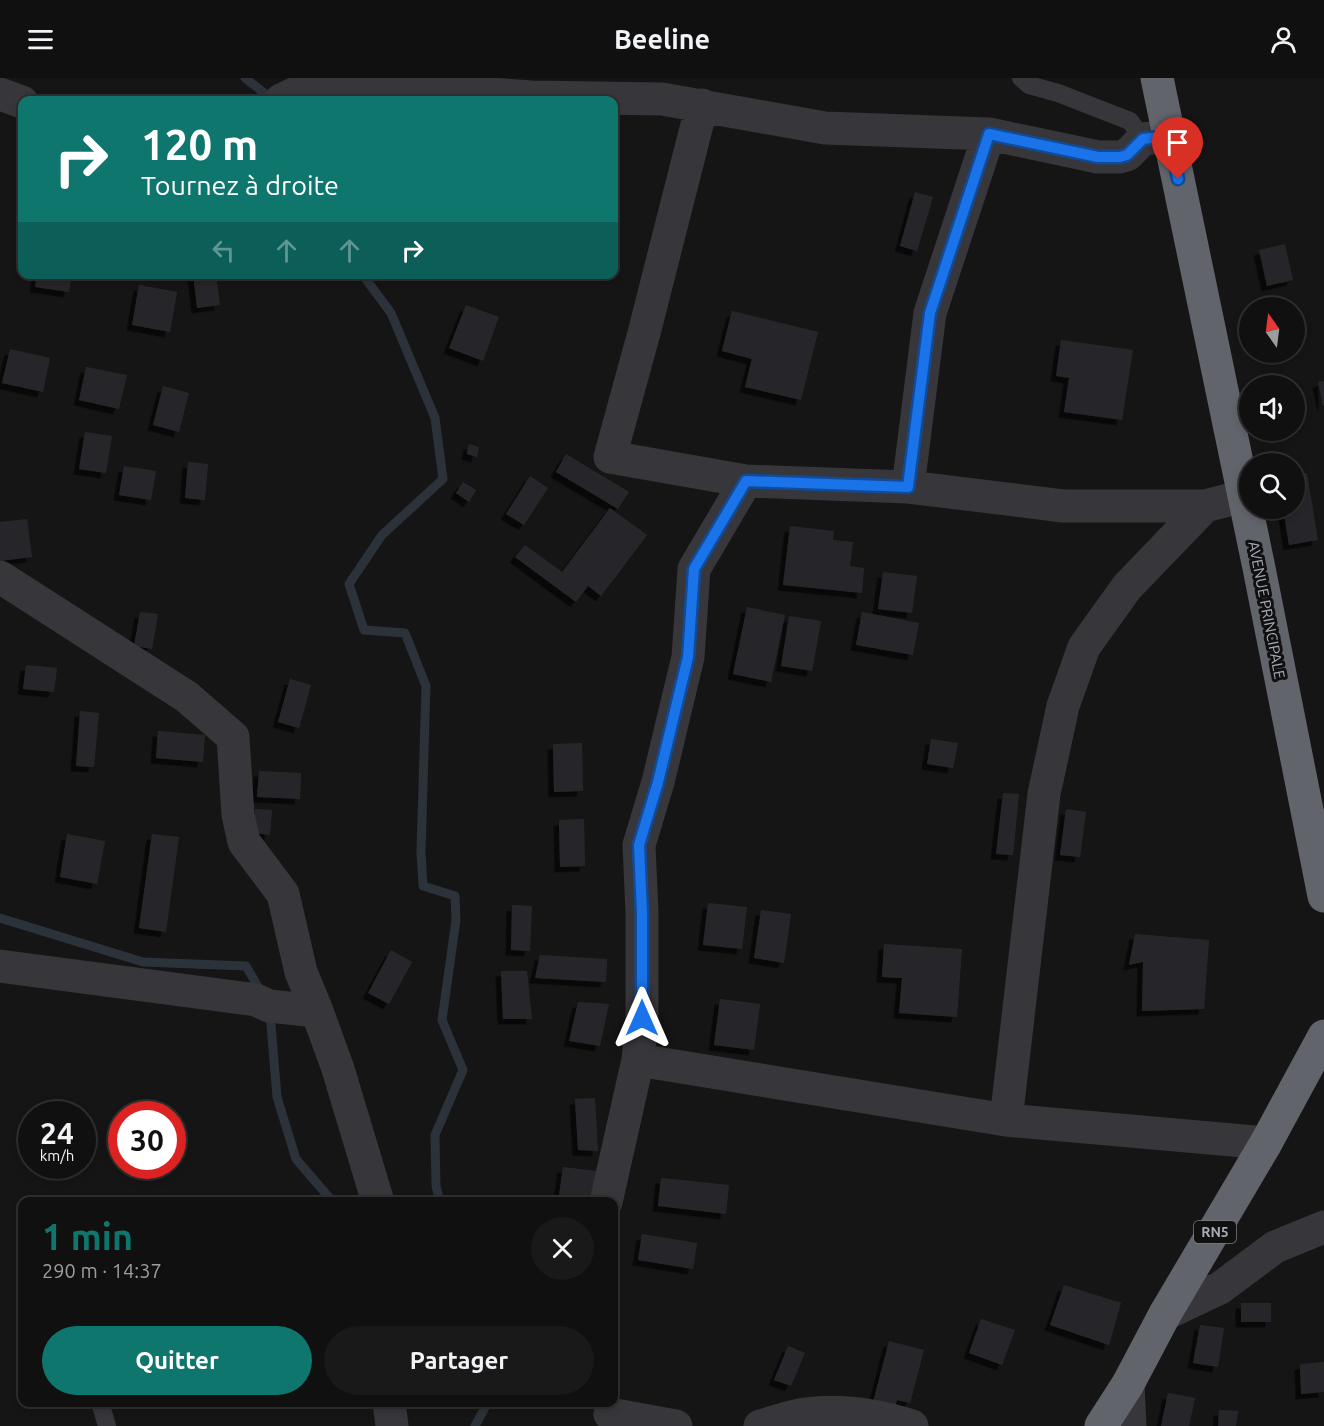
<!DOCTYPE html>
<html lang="fr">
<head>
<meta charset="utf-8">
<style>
  body { margin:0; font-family:Ubuntu,sans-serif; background:#191919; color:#f1f3f6; height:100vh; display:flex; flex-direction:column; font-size:22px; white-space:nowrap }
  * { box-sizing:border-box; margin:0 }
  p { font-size:20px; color:#9c9d9f }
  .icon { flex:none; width:33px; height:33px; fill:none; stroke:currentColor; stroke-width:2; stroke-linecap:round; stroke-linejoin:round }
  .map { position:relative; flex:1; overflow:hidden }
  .details { position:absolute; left:18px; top:1119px; width:600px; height:210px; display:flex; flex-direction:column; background:#101010; border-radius:12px; box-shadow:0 3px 9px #0003,0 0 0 2px #303030 }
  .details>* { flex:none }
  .top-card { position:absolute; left:18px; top:18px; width:600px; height:183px; border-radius:12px; box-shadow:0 3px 9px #0003,0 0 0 2px #303030; background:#0f766e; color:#fff; overflow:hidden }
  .needle { width:39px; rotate:346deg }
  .tools { position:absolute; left:1239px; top:219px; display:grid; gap:12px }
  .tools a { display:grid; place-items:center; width:66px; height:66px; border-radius:50%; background:#101010; box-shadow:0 3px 9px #0003,0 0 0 2px #303030; font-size:30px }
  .speed { position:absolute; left:18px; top:1023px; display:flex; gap:12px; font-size:30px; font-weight:700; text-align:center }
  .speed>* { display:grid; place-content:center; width:78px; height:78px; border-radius:50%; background:#101010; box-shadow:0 3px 9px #0003,0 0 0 2px #303030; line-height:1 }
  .speed small { font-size:15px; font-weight:400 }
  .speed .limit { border:9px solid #d22; background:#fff; color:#111 }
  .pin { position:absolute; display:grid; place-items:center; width:51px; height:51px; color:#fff; margin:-62px -26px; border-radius:50% 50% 50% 0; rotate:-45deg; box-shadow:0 0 6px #0007 }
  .pin .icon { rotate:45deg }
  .me { position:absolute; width:66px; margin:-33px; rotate:0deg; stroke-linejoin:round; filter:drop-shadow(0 0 4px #0008) }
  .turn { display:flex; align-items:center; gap:21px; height:126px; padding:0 24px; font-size:27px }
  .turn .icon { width:78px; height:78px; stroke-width:2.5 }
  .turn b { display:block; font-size:42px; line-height:51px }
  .lanes { display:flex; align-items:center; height:57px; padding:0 24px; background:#0003; justify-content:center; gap:30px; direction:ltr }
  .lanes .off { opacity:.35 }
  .round { display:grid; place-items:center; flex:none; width:63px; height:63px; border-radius:32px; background:#191919 }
  .summary { display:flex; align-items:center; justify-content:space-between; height:102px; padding:0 24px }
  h1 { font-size:36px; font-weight:700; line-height:45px; color:#0f766e }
  .primary-button { display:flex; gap:12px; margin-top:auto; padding:12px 24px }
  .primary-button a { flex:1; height:69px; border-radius:36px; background:#0f766e; color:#fff; font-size:24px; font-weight:700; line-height:69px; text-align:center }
  .primary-button a+a { background:#191919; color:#f1f3f6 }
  header { display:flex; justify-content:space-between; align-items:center; height:78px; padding:0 24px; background:#101010; font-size:27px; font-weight:700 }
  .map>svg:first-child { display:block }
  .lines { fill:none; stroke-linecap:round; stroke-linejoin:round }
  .stream { stroke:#2b323a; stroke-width:9 }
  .building { fill:#28282a; filter:url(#shadow) }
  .lane { stroke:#36363b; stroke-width:18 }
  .street { stroke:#36363b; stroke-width:33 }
  .highway { stroke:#62646c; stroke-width:33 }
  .route-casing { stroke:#114b97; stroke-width:15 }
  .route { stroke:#1a73e8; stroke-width:10 }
  .labels { text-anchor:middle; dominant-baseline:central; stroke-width:6; stroke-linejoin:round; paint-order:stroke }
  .shield { fill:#101011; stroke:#7a7c84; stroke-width:1.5 }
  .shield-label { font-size:14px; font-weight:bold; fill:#a7abb6 }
  .street-label { font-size:15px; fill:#a7abb6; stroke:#101011 }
</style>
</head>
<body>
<header><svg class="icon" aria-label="menu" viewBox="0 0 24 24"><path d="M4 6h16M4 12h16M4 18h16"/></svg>Beeline<svg class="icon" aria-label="person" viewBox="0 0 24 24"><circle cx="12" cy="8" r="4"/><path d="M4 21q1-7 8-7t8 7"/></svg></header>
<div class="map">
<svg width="1324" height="1348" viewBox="0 0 1324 1348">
  <defs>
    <filter id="shadow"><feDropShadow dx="-5.5" dy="5.5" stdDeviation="0" flood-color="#0009"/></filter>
  </defs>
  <rect width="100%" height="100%" fill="#151516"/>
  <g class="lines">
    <path class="stream" d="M245,0L273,22
      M362,196L391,235L435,340L443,401L382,457L349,506L364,552L405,555L426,608L421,774L423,808L455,818L456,842L442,942L463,992L435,1057L436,1108L440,1124
      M0,840L143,884L246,888L261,914
      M270,935L277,1019L296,1081L333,1124
      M475,1348L488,1324"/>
  </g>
  <path class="building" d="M915,114L933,119L917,173L900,168Z
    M1285,166L1293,202L1267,208L1259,172Z
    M37,196H72L69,214L35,209Z
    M193,196H216L220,227L197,230Z
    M139,207L177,214L170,254L132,247Z
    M466,227L499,239L483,283L449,270Z
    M732,233L818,254L801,322L745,309L752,281L722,273Z
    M1061,262L1133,272L1122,342L1064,334L1069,300L1056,298Z
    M10,271L50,280L43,314L2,305Z
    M86,289L127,297L119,331L79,322Z
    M1324,303V328H1323L1318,304Z
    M163,308L189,315L179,354L153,347Z
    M85,354L112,358L106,395L79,391Z
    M469,366L479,369L477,379L467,376Z
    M566,376L629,414L618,431L556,394Z
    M188,384L208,386L205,422L185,420Z
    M124,388L156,393L151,422L119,417Z
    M1307,395L1318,462L1289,467L1283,430H1294V397Z
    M530,398L548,410L524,447L506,436Z
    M463,404L476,412L469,424L456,415Z
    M610,430L647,457L601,518L588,508L576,524L515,479L525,467L562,494Z
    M27,441L32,479L0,483V444Z
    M790,448L834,453L833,462L853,464L850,488L864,490L862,515L783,507Z
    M883,494L917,498L912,535L878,531Z
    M747,529L785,537L771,604L733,596Z
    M140,534L158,536L152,571L134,568Z
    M862,534L919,545L913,577L856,567Z
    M789,538L821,543L812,593L781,588Z
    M26,587L57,590L54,614L23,611Z
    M290,601L311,607L299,650L278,644Z
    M80,633L99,635L94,689L76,688Z
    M158,653L205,657L203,684L156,680Z
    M931,661L958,665L953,690L927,686Z
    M582,665L583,713L554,714L553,666Z
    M259,693L301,695L300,721L257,719Z
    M1003,715L1019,716L1013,777L996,776Z
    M255,731L272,732L270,757L253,755Z
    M1066,731L1086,734L1080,779L1060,777Z
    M584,741L585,788L560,789L559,742Z
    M67,756L105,763L97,806L60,799Z
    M152,756L179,759L166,854L139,850Z
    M708,825L747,829L742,871L703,867Z
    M512,827L532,828L530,873L511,872Z
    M761,832L791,836L784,885L754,880Z
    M1135,856L1209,862L1204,931L1142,933L1143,884L1129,887Z
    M884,866L962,871L957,939L899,935L902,900L882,899Z
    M391,872L412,884L389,926L368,915Z
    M540,877L607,881L606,904L535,900Z
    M501,893H527L532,941H503Z
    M720,921L760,926L754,972L714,967Z
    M578,924L609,926L600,968L569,963Z
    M595,1020L598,1073L578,1072L575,1021Z
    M563,1089L597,1093L593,1124H558Z
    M661,1100L729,1107L726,1136L658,1128Z
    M642,1156L697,1165L693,1191L638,1182Z
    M1064,1207L1121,1225L1109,1267L1050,1247Z
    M1241,1225H1271V1244H1241Z
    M981,1241L1015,1252L1002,1287L969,1275Z
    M1200,1247L1224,1250L1218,1289L1193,1285Z
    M889,1263L924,1272L910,1325L897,1322L894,1333L872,1328Z
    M788,1268L805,1275L791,1308L774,1302Z
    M1324,1284V1314L1301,1316L1300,1286Z
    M1168,1315L1195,1320L1189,1348H1161Z
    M1219,1332L1238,1333L1236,1348H1218Z"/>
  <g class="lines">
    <path class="lane" d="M1021,0L1029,7L1058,15L1130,43L1143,61
      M100,1324L107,1348"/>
    <path class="street" d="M339,0L438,12L531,19L662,21L825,50L989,56L1098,79H1120L1127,77L1143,61L1169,58
      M0,16L22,24
      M281,22L328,0
      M702,27L644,255L610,379L746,403L908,409L1063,428H1205L1244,418
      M908,409L930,235L989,56
      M0,499L187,619L233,659L238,737L244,764L283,816L301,894L317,933
      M0,888L256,922L269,928L317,933L338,991L378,1124
      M638,982L1006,1042L1266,1065
      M1006,1042L1044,716L1063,628L1084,569L1127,509L1205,428
      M606,1124L638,982L642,940V835L639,767L658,704L688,579L694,491L746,403
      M1165,1236L1220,1210L1275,1169L1324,1149
      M1128,1306L1130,1348
      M389,1324L392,1348
      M610,1336L676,1348
      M760,1348C775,1344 790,1338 805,1336C842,1331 878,1337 912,1348"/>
    <path class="highway" d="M1157,0L1259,490L1324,818
      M1101,1348L1128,1306L1165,1236L1266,1065L1324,958"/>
  </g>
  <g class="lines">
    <defs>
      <path id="route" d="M642,940V835L639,767L658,704L688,579L694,491L746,403L908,409L930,235L989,56L1098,79H1120L1127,77L1143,61L1169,58L1178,101"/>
    </defs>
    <use href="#route" class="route-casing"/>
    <use href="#route" class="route"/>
  </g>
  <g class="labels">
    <rect class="shield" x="1194" y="1143" width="42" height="22" rx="4.5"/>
    <g class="shield-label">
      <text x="1215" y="1154">RN5</text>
    </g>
    <g class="street-label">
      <text transform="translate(1267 532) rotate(79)">AVENUE PRINCIPALE</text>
    </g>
  </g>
</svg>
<div class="tools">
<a><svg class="needle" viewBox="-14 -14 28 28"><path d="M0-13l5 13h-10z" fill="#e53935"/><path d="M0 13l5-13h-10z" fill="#9c9d9f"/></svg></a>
<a><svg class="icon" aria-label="sound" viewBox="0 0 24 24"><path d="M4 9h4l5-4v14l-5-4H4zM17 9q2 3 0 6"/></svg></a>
<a><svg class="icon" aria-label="search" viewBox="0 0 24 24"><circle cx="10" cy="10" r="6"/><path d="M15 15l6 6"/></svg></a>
</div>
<div class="speed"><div>24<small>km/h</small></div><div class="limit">30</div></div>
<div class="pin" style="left:1178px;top:101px;background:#d93025"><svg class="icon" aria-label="arrive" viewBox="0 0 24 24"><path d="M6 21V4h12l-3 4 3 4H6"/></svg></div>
<svg class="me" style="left:642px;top:940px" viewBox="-20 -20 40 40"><path d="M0-17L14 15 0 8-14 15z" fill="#1a73e8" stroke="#fff" stroke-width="4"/></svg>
<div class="top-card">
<div class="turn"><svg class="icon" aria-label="right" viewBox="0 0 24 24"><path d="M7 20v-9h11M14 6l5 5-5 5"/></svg><div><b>120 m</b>Tournez à droite</div></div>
<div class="lanes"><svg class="icon off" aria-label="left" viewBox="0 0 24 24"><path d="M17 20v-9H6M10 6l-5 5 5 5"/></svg><svg class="icon off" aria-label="ahead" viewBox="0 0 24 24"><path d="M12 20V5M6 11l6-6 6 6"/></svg><svg class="icon off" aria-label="ahead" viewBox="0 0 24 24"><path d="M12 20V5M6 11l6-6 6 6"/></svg><svg class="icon" aria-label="right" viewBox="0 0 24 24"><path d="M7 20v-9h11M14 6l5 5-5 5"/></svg></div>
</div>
<section class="details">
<div class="summary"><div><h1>1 min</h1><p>290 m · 14:37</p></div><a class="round"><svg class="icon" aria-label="close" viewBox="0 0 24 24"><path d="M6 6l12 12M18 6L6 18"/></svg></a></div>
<div class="primary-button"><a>Quitter</a><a>Partager</a></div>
</section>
</div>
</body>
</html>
